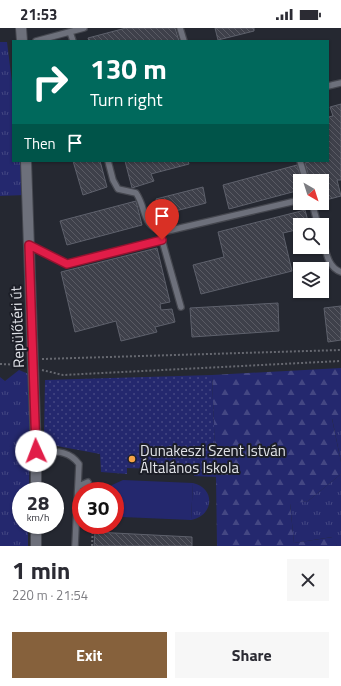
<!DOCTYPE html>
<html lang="en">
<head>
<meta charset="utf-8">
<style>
  body { margin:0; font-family:"Titillium Web",sans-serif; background:#f7f7f7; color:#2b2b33; height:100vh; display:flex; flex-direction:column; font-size:15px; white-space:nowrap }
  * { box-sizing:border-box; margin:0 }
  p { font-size:13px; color:#7c7c81 }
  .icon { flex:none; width:22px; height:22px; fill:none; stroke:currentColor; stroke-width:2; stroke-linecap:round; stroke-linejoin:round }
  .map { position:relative; height:518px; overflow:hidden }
  .drawer { display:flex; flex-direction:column; background:#fff; flex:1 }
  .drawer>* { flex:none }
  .guide { position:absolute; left:12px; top:12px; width:317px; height:122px; border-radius:0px; box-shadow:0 1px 3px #0004; background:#00695c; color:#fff; overflow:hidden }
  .needle { width:26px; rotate:141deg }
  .controls { position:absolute; left:293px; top:146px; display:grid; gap:8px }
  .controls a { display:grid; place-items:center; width:36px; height:36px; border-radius:0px; background:#fff; box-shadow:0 1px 3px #0004; font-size:20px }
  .speed { position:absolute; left:12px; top:454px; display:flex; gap:8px; font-size:20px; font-weight:700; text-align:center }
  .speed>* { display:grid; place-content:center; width:52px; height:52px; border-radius:50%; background:#fff; box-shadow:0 1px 3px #0004; line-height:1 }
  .speed small { font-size:10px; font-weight:400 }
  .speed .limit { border:6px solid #d22; background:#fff; color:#111 }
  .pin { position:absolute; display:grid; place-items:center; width:34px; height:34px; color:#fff; margin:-41px -17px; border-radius:50% 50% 50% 0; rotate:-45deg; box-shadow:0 0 4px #0007 }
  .pin .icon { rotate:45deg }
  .me { position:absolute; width:44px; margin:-22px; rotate:358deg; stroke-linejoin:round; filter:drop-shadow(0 0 3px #0008) }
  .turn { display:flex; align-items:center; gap:14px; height:84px; padding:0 12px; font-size:18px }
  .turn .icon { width:52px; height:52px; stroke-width:2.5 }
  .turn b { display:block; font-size:28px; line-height:34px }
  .then { display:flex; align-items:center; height:38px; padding:0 12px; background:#0003; gap:8px; font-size:15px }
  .round { display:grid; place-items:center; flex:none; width:42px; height:42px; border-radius:0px; background:#f7f7f7 }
  .head { display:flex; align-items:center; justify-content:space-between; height:68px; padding:0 12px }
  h1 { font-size:24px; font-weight:700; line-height:30px }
  .action { display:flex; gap:8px; margin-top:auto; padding:8px 12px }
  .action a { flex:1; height:46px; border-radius:0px; background:#86613c; color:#fff; font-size:16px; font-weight:700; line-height:46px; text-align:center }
  .action a+a { background:#f7f7f7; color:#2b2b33 }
  .status { display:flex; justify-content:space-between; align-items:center; height:28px; padding:0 20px; background:#fff; direction:ltr }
  .status svg { height:11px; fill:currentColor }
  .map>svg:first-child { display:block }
  .grass { fill:url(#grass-tufts) }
  .forest { fill:url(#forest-firs) }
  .park { fill:url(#park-dots) }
  .pitch { fill:#24286e }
  .building { fill:url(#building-back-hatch); stroke:#5e616c }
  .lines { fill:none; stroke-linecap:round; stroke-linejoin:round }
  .lane-casing { stroke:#45474f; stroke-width:8 }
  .street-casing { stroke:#45474f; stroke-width:12 }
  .path { stroke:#666870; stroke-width:2; stroke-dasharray:2 2; stroke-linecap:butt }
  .lane { stroke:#6d707b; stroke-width:5.5 }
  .street { stroke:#6d707b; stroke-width:10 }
  .route-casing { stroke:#92132f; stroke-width:10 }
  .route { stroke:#e11d48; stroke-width:7 }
  .poi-dot { fill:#f6a247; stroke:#1c1e27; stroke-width:1.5 }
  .labels { text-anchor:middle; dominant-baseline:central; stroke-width:4; stroke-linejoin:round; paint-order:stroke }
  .street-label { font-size:15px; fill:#e0e2e8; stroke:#1c1e27 }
  .poi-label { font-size:15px; fill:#e0e2e8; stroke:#1c1e27; text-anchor:start }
</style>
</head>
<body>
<div class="status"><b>21:53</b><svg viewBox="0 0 49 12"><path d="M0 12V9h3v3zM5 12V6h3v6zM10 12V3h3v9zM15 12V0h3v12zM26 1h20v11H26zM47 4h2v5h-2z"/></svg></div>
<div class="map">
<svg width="341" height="518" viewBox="0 0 341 518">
  <defs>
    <pattern id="grass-tufts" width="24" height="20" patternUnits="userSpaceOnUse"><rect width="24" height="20" fill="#24286e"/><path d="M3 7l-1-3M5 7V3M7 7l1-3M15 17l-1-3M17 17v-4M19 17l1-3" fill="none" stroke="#444783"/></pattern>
    <pattern id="forest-firs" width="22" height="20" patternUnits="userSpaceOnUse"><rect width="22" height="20" fill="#24286e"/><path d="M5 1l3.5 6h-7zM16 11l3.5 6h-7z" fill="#444783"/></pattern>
    <pattern id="park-dots" width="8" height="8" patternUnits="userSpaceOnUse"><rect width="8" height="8" fill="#24286e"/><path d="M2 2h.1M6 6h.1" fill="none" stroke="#444783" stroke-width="1.8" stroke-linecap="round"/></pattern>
    <pattern id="building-back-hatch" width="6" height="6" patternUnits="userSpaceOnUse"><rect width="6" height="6" fill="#3e404a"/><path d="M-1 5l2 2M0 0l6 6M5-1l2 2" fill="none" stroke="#5a5b64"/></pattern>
  </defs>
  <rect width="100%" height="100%" fill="#252831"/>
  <path class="grass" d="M0,14H7L13,62V133H21L25,167L0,168Z
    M19,342L31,347L29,463H21V497H28V518H0V349L5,353Z
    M332,390H341V434Z
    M341,446V518H337L332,509L294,515L290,475L308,473Z
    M193,455C216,460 214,488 191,492Z"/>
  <path class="forest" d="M341,340V390L332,391L341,434V446L308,473L290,476L294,515L333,509L337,518H217L216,449L212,347Z"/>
  <path class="park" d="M212,347L216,449L194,448V442L127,440V446L101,444L100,426L57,418L49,413L44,405L45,352Z"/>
  <path class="pitch" d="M123,452L193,455L191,492L122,489L116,488L115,463H107L112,457Z"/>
  <path class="building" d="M126,0H175L179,13H89L88,10Z
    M215,0H254V3L218,12Z
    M341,76V152H337L341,168L322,173V153H310L305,135L309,134L308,133H328V89L333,88L330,79Z
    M73,133H100L107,159L83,167Z
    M125,133H188L189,136L151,146L154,153L132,160Z
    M297,137L302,153H300V162L229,181L223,157Z
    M203,159L206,175L160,187L156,171Z
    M136,173L142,197L67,217L60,193Z
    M305,182L309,197H300V201L283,205L292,243L201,266L193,237L224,229L218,204Z
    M157,220L170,274L160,276L161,282L172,281L175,294L155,299L157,304L121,313L116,293L75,304L61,244Z
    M278,275L279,303L192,309L190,280Z
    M341,278V312L328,314L324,280Z
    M95,504L192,509V518H94Z"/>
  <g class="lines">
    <defs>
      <path id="lane" d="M180,0L184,13
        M70,4L73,13
        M36,13L84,0
        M328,58L341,55
        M108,133L113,152L118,161L136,165C147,181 141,197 163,204L300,172
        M300,133L306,153
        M312,175L318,197
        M322,210C326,222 327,239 341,244
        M29,217L67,236L162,212L181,279
        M36,423C54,424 68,421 79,436L75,518
        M79,458L88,454"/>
      <path id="street" d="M21,0L22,13
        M26,133L36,423V463
        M36,518V497"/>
    </defs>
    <use href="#lane" class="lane-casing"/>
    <use href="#street" class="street-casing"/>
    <path class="path" d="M42,331L341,322
      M0,336L23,337
      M42,342L63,347L341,333
      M92,518L93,497"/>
    <use href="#lane" class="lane"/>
    <use href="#street" class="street"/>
  </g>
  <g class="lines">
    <defs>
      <path id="route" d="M36,423L29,217L67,236L162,212"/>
    </defs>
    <use href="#route" class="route-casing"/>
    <use href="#route" class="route"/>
  </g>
  <circle class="poi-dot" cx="132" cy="431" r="4"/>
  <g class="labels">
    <g class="street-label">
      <text transform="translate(17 299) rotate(-92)">Repülőtéri út</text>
    </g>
    <g class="poi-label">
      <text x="140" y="422">Dunakeszi Szent István<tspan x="140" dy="17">Általános Iskola</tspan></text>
    </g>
  </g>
</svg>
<div class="controls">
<a><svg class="needle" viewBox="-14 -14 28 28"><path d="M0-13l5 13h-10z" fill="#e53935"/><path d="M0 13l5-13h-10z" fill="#7c7c81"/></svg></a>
<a><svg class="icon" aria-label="search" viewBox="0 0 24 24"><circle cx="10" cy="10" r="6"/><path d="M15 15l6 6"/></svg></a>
<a><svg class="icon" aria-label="layers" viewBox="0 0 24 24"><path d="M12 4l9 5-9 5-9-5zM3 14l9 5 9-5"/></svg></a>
</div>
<div class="speed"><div>28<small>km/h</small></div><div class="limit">30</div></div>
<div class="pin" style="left:162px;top:212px;background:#d93025"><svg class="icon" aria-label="arrive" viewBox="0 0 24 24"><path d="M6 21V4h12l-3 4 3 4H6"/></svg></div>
<svg class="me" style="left:36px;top:423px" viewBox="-20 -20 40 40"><circle r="19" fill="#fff"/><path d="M0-13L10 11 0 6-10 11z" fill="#e11d48"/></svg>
<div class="guide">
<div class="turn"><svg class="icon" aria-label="right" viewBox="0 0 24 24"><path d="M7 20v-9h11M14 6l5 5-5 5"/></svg><div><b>130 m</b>Turn right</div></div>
<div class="then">Then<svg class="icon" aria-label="arrive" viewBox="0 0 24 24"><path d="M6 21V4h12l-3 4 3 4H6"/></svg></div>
</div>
</div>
<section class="drawer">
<div class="head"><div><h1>1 min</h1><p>220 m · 21:54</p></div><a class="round"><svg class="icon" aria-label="close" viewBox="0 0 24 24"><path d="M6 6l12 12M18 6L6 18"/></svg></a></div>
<div class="action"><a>Exit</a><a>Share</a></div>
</section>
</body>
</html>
